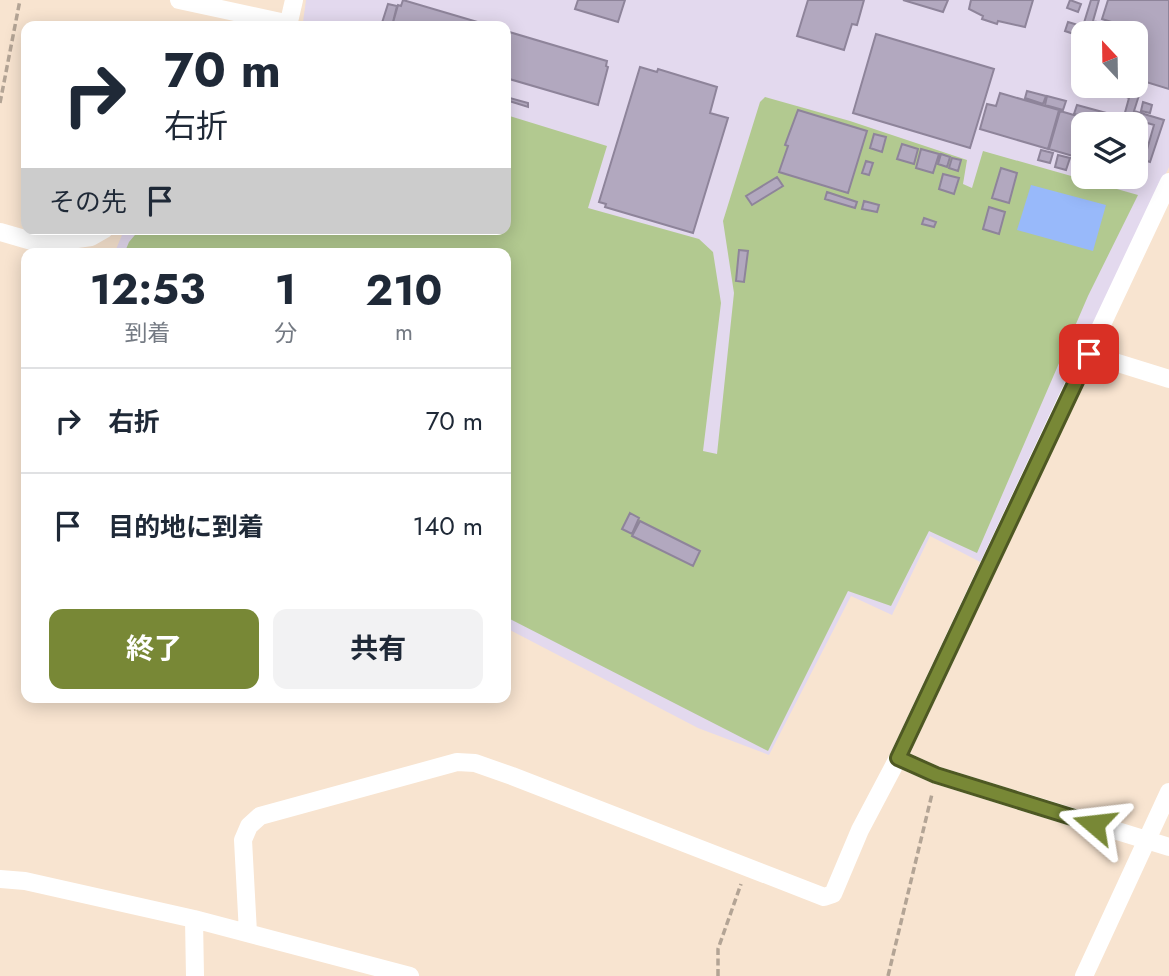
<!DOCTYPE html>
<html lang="ja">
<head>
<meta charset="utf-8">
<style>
  body { margin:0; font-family:Jost,"Noto Sans JP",sans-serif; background:#f2f2f3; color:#1f2937; height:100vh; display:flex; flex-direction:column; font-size:26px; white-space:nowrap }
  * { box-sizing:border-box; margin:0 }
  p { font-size:23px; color:#747a83 }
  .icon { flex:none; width:38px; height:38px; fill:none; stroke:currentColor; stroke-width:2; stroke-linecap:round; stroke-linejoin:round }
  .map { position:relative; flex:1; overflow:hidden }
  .details { position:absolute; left:21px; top:248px; width:490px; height:455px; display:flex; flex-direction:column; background:#fff; border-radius:14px; box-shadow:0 4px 18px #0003 }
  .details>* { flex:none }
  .hud { position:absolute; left:21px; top:21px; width:490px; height:214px; border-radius:14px; box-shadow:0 4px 18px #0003; background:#fff; color:#1f2937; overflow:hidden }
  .needle { width:46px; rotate:338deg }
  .fabs { position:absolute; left:1071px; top:21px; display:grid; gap:14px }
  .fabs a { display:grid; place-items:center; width:77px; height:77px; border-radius:14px; background:#fff; box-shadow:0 4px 18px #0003; font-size:35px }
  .pin { position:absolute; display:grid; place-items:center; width:60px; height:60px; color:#fff; margin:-30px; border-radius:14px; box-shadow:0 4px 10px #0006 }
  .me { position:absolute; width:77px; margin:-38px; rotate:287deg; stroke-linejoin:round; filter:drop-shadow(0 0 5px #0008) }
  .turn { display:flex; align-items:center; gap:24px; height:147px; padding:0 28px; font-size:32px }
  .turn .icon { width:91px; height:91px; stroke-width:2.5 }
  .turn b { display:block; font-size:49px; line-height:60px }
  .then { display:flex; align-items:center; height:66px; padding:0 28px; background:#0003; gap:14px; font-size:26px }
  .eta { display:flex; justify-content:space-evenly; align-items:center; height:119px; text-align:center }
  .eta b { font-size:42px; font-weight:700; line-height:49px }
  .cta { display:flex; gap:14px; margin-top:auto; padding:14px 28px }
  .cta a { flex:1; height:80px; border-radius:14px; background:#788836; color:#fff; font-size:28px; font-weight:700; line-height:80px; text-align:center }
  .cta a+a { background:#f2f2f3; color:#1f2937 }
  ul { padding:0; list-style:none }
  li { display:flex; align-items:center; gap:21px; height:105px; padding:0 28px; border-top:2px solid #e0e1e3 }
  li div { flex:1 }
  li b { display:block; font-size:26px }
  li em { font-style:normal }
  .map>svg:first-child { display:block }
  .education { fill:#e3d9ee; fill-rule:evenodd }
  .green { fill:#b2c990 }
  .water { fill:#98b9fa }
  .building { fill:#b2a8bf; stroke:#8e849a; stroke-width:2 }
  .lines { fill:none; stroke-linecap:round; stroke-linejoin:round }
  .path { stroke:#b3a495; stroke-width:3.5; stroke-dasharray:7 3.5; stroke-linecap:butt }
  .minor { stroke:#fff; stroke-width:18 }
  .route-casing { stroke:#4e5823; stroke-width:18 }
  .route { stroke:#788836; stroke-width:12 }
</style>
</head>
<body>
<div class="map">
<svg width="1169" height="976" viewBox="0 0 1169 976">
  <rect width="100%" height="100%" fill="#f8e4d0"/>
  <path class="education" d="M306,0H1169V167L984,564L930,536L892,615L851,596L769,755L698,728L506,628V254H114L122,235L129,229H506V26H300L303,22ZM1083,33H1136V86H1083ZM1083,124H1136V177H1083Z"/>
  <path class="green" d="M765,97L850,121L967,160L963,184L972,188L983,151L1138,195L1088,296L977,553L929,531L891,606L848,591L768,751L506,617V254H124L129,242L140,229H506V115L607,146L588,208L699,239L713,252L721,303L703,451L717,454L734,293L723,221L760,102Z"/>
  <path class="water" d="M1031,185L1106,205L1093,251L1017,230Z"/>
  <path class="building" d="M403,0L491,26H392L398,5L401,6Z
    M578,0H625L618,22L575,9Z
    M808,0H864L857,25L852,24L844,50L797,36Z
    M903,0H948L943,12Z
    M971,0H1033L1025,27L998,21L997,24L982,19L983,16L969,9Z
    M1070,0L1081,4L1078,12L1067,8Z
    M1091,0H1099L1093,21L1123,29L1124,26L1102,19L1108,0H1169V89L1143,81L1141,88L1134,86H1136L1142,56L1136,54V33H1110L1083,26Z
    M388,4L397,6L392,26H381Z
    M1068,22L1105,33H1083V37L1065,31Z
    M506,31L607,61L606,66L608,67L598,105L506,78Z
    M876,34L994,69L970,148L853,113Z
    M640,67L657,72L658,69L717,87L710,113L728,118L693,233L605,207L606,204L599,202Z
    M1128,86L1141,89L1134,111L1164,120L1150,162L1144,160L1154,125L1124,116L1129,98L1124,96Z
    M1027,91L1046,96L1043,104L1025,98Z
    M1000,93L1059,110L1048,149L980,129L987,104L996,106Z
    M1047,96L1066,101L1063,110L1045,105Z
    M506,97L528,103V107L506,100Z
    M1143,102L1152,105L1150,113L1141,111Z
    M1077,105L1121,117L1119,124L1074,114Z
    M798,110L867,131L848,193L779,172L788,146L785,145Z
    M1060,111L1105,124H1083V159L1049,149Z
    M1136,133L1146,136L1141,152L1145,153L1140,174L1136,173Z
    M874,134L886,137L882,152L870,148Z
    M902,144L918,149L914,164L897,159Z
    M921,149L939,154L933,173L916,168Z
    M1041,150L1053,153L1050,163L1038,160Z
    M941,154L950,157L947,167L938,164Z
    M1058,155L1070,158L1066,170L1055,167Z
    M952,158L961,160L958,171L949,168Z
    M866,161L873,163L869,175L862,173Z
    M1001,168L1017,173L1009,203L992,198Z
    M943,174L959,178L954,194L939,189Z
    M777,177L783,186L752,205L746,196Z
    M827,192L857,202L855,208L825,199Z
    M864,201L879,205L877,212L862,209Z
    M989,207L1005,212L999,234L983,229Z
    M924,218L936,222L934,227L922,224Z
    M739,250L748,251L744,282L736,281Z
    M630,513L639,518L632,534L622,529Z
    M640,521L700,551L693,566L632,536Z"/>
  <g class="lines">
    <path class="path" d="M0,103L20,0
      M718,976V949L741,884
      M888,976L932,794"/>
    <path class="minor" d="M179,0L290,24
      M288,26L294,0
      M1169,182L898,758L936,775L1169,847
      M0,232L42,244L91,237L105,229
      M1089,354L1169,379
      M0,879L25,881L194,919L410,976
      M194,919L195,976
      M248,933L243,840L249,826L260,816L457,762L475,763L512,776L824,897L833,894L860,830L898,758
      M1084,976L1169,792"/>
  </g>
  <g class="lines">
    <defs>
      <path id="route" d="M1089,354L898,758L936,775L1094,824"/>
    </defs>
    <use href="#route" class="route-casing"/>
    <use href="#route" class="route"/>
  </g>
</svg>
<div class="fabs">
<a><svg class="needle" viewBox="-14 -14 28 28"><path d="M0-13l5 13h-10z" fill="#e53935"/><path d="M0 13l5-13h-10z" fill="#747a83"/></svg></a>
<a><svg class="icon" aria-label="layers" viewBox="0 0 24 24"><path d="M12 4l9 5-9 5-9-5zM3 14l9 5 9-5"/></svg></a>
</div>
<div class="pin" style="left:1089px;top:354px;background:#d93025"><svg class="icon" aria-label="arrive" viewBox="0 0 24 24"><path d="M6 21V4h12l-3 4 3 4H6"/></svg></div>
<svg class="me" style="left:1094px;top:824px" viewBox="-20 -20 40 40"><path d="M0-17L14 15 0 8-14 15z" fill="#788836" stroke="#fff" stroke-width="4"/></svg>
<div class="hud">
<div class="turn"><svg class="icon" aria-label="right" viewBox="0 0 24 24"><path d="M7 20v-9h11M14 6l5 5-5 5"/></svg><div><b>70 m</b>右折</div></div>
<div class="then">その先<svg class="icon" aria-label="arrive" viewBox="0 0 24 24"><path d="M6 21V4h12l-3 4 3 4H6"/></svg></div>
</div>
<section class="details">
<div class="eta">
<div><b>12:53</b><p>到着</p></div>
<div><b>1</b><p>分</p></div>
<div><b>210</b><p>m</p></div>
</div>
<ul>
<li><svg class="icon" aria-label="right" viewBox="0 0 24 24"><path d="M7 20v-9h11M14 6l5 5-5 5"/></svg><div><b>右折</b></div><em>70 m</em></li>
<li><svg class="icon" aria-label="arrive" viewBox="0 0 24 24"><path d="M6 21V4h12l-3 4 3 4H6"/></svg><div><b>目的地に到着</b></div><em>140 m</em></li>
</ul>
<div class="cta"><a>終了</a><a>共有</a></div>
</section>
</div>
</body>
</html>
